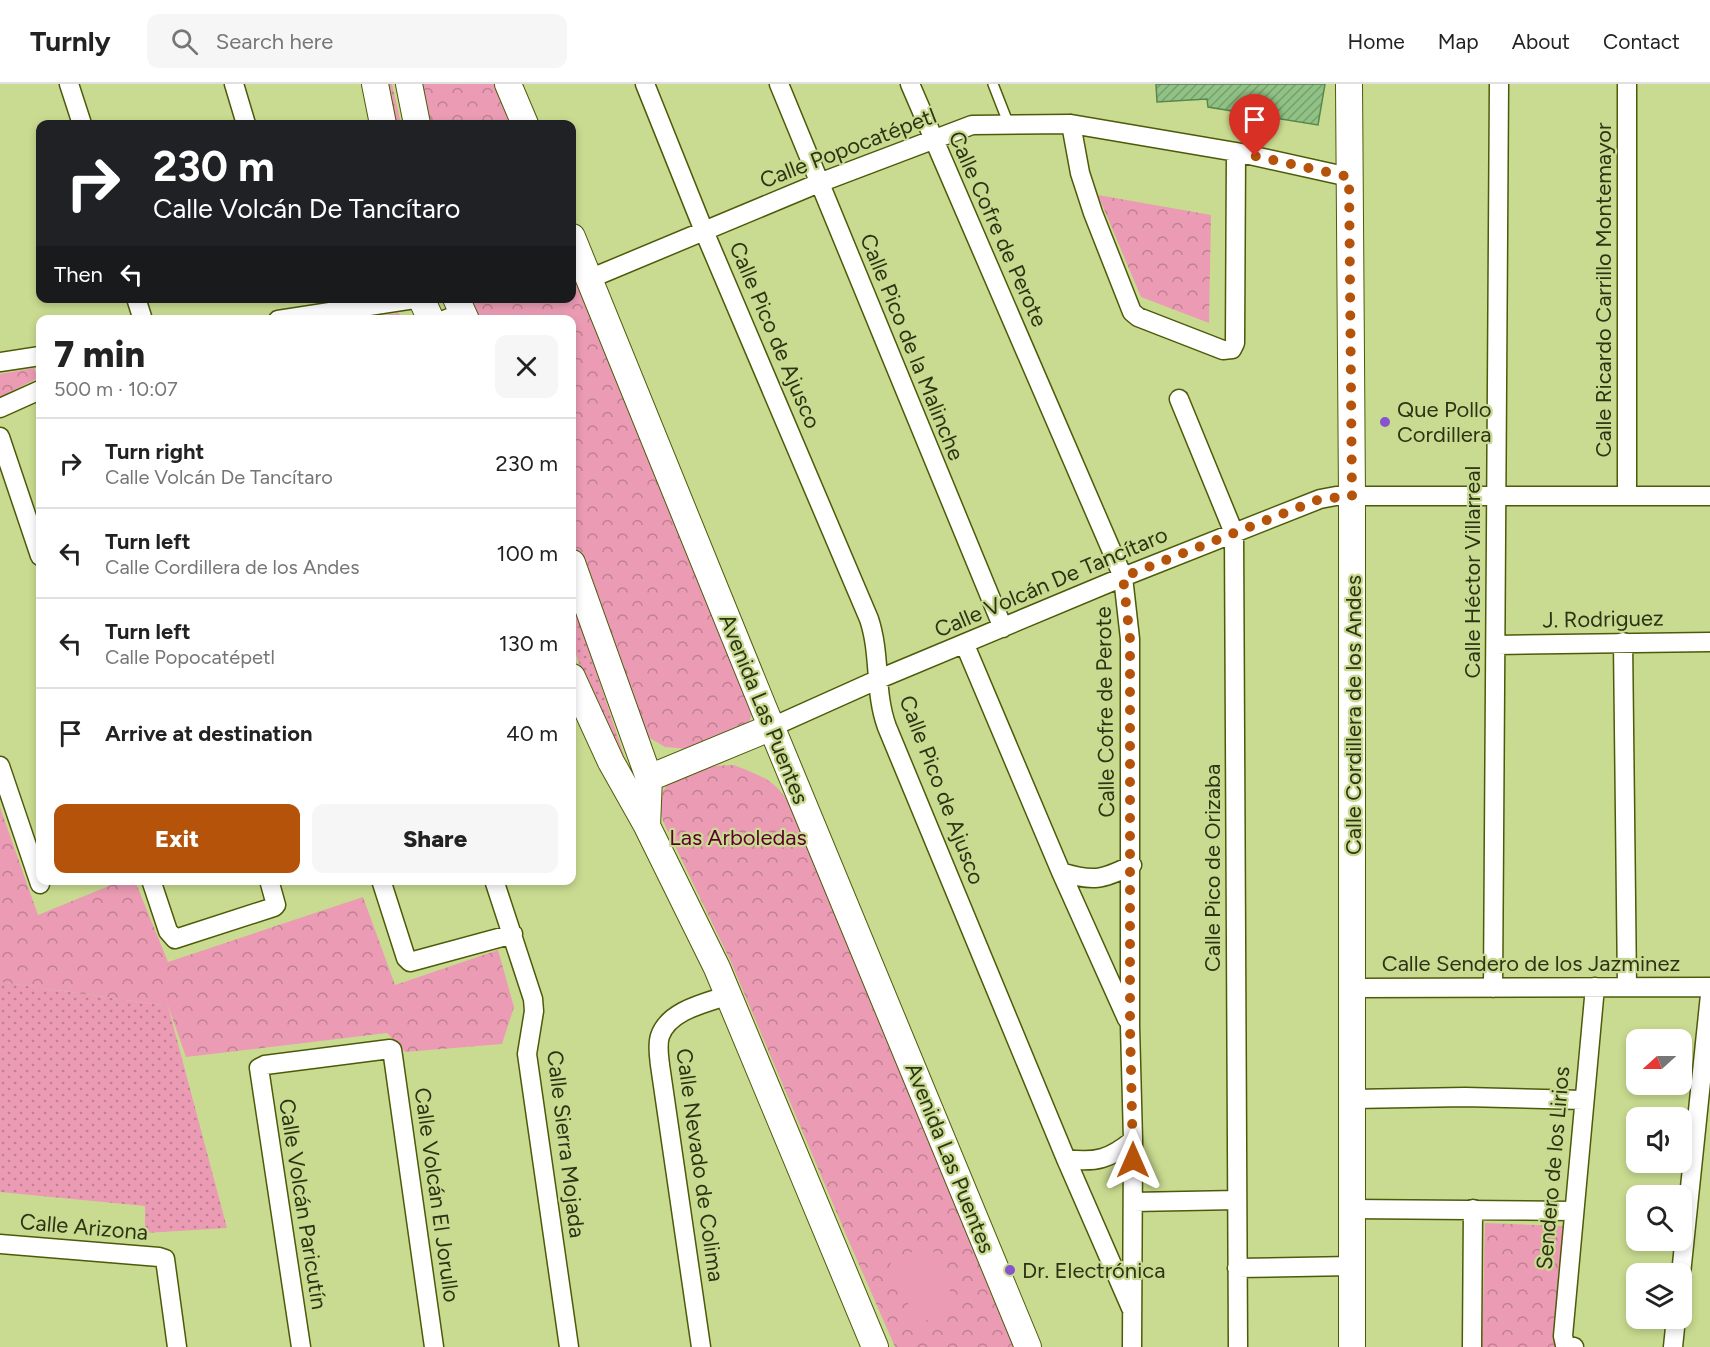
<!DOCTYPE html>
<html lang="en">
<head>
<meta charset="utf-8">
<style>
  body { margin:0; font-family:Figtree,sans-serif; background:#f6f6f6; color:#222; height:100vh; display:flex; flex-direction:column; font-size:22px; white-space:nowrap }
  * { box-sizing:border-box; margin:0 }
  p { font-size:20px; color:#767676 }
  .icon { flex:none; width:33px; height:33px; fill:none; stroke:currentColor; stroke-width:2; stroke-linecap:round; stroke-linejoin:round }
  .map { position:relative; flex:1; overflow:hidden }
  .drawer { position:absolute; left:36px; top:231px; width:540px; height:570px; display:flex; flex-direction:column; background:#fff; border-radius:12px; box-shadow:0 3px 9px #0003 }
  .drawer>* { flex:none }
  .guide { position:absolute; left:36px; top:36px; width:540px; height:183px; border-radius:12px; box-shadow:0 3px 9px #0003; background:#202124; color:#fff; overflow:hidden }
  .needle { width:39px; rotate:249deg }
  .tools { position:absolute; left:1626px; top:945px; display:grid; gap:12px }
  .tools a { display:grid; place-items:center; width:66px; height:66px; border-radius:12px; background:#fff; box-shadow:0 3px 9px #0003; font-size:30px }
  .pin { position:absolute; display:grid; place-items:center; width:51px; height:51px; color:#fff; margin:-62px -26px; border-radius:50% 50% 50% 0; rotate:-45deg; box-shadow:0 0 6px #0007 }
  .pin .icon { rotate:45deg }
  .me { position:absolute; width:66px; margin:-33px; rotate:0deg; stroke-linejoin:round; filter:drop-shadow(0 0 4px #0008) }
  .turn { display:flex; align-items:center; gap:21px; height:126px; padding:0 18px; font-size:27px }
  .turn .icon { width:78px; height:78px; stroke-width:2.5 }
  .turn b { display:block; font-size:42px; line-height:51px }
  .then { display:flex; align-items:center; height:57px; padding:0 18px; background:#0003; gap:12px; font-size:22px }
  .round { display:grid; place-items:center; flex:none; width:63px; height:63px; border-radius:12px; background:#f6f6f6 }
  .headline { display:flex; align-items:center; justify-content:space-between; height:102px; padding:0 18px }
  h1 { font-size:36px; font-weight:800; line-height:45px }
  .cta { display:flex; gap:12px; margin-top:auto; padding:12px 18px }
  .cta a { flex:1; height:69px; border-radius:12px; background:#b45309; color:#fff; font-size:24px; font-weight:800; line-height:69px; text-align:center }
  .cta a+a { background:#f6f6f6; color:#222 }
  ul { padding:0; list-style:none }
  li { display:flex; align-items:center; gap:18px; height:90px; padding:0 18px; border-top:2px solid #e0e0e0 }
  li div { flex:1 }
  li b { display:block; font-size:22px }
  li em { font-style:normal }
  header { display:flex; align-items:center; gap:36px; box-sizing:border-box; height:84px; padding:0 30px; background:#fff; border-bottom:2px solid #e0e0e0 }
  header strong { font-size:28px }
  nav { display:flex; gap:33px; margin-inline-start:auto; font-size:21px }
  .search { width:420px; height:54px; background:#f6f6f6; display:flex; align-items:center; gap:15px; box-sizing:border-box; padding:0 21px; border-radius:12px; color:#767676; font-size:22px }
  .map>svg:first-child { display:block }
  .grass { fill:url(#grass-dots) }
  .park { fill:url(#park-crowns) }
  .garden { fill:#eb9cb4 }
  .building { fill:url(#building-hatch); stroke:#58874c; stroke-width:1.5 }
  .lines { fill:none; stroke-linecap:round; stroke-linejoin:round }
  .lane-casing { stroke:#4d5a08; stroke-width:12 }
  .street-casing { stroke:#4d5a08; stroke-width:21 }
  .secondary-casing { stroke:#4d5a08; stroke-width:28 }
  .lane { stroke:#fff; stroke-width:9 }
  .street { stroke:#fff; stroke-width:18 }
  .secondary { stroke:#fff; stroke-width:26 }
  .route { stroke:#b45309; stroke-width:10; stroke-dasharray:0 18 }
  .poi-dot { fill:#8654cc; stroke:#c9db90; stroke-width:2 }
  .labels { text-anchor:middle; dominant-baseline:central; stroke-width:4.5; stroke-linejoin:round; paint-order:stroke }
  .street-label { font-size:22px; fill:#2d3415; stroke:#c9db90 }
  .poi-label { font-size:22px; fill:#2d3415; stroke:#c9db90; text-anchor:start }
  .park-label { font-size:22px; fill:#5c002d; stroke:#c9db90 }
</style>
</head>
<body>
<header>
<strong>Turnly</strong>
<div class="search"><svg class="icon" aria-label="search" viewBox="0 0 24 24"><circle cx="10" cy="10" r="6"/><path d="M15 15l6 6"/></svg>Search here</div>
<nav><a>Home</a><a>Map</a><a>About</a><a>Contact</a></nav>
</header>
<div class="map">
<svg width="1710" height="1263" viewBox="0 0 1710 1263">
  <defs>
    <pattern id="grass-dots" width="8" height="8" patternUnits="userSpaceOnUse" patternTransform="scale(1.5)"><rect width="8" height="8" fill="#eb9cb4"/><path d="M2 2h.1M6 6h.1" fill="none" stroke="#bf8091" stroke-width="1.8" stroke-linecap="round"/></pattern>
    <pattern id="park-crowns" width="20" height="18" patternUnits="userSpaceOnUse" patternTransform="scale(1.5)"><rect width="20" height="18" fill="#eb9cb4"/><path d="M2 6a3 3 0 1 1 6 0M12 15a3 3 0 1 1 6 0" fill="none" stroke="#bf8091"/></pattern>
    <pattern id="building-hatch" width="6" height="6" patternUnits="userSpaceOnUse" patternTransform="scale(1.5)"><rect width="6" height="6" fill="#91c285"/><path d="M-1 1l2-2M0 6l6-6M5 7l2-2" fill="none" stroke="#779e6c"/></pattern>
  </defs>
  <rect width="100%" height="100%" fill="#c9db90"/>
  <path class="grass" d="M383,0H392L401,40H392Z
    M572,514L633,699L585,598L572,558Z
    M0,898L168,922L227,1144L145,1149V1122L0,1108Z"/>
  <path class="park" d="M415,0H494L510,40H423Z
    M1098,111L1211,131L1209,239L1141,213Z
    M572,189L752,631L748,640L689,665L665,663L643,650L572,459V236L475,235L465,215L572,214Z
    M399,229L401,235H354Z
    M34,284L38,294L0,313V290Z
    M734,681C766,694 774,695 793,725L1016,1263H895L847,1153L731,878L664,739C662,733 658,723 660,717C666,684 707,682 734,681Z
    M0,723L38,831L121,797H135L168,878L363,813L395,901L498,866L514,923L502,960L405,968L387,949L186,973L168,922L0,898Z
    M1485,1139L1563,1142L1558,1263H1482Z"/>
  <path class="garden" d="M930,1160L957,1223L917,1240L890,1178Z"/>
  <path class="building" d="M1156,0H1325L1318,41L1208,23L1207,15L1157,18Z"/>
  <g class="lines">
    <defs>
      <path id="lane" d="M993,0L1009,41"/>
      <path id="street" d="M69,0L82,40
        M234,0L246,40
        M645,0L704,147L869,535C881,571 874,608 887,643L1066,1075L1131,1224
        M779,0L1003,544
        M910,0L1123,493L1130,555V942L1133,1056L1132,1263
        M1071,40L1080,89L1093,129L1132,228L1138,233L1223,266L1232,265L1235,259L1236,68
        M589,195L819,99L972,41L1071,40L1236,68L1349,93
        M136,214L143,236
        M278,236L421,214
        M444,236L462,229
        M0,278L40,272
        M1179,315L1234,449L1238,1263
        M0,324L40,306
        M0,353L40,472
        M1627,412V0
        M1623,558L1627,902
        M965,561L1061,788L1127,935
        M1496,561L1710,558
        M772,643L879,595L1123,493L1320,415L1336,412H1710
        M0,682L40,800
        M1061,788C1093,798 1102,796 1132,781
        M151,796L168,847L175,855L274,823L276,821L269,796
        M381,796L406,874L410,878L513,850
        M494,796L533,915L534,927L527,970L569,1263
        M1353,904L1710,903
        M1493,904L1499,0
        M1353,1015L1465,1013L1583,1016
        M1066,1075C1096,1079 1110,1075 1133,1056
        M1133,1118L1237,1116
        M1352,1125L1573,1127
        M0,1160L159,1173L165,1175L177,1263
        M1237,1184L1352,1182
        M1681,1190L1710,911
        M301,1263L259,984L265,981L390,965L392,966L393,972L434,1263
        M701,1263L660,981C659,972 657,961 660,952C669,926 706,919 729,911
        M1472,1263L1473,1125
        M1574,1263L1565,1261L1563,1252L1595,903
        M1673,1263L1676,1234"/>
      <path id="secondary" d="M375,0L383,40
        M409,0L417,40
        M508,0L525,40
        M1349,0L1352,412V1263
        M572,153L764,625L1028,1263
        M421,214L431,236
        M456,214L466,236
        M572,479L649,694L647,742
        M572,593L611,678L647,742L717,884L875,1263
        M649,694L772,643"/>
    </defs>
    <use href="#lane" class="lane-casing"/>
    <use href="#street" class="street-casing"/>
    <use href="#secondary" class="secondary-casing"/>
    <use href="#lane" class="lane"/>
    <use href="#street" class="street"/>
    <use href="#secondary" class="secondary"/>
  </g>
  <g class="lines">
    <path class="route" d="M1133,1076L1130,942V555L1123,493L1320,415L1352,412L1349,93L1255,72"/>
  </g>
  <g class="poi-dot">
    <circle cx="1385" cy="338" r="6"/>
    <circle cx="1010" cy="1186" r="6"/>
  </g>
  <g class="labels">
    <g class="street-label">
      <text transform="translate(848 64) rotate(-21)">Calle Popocatépetl</text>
      <text transform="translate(998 145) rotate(66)">Calle Cofre de Perote</text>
      <text transform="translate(1603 206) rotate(-90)">Calle Ricardo Carrillo Montemayor</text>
      <text transform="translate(775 251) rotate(67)">Calle Pico de Ajusco</text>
      <text transform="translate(912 263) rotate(68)">Calle Pico de la Malinche</text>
      <text transform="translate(1472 488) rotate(-90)">Calle Héctor Villarreal</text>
      <text transform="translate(1051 498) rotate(-23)">Calle Volcán De Tancítaro</text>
      <text transform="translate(1603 535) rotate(-1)">J. Rodriguez</text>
      <text transform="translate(764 625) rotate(68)">Avenida Las Puentes</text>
      <text transform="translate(1105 628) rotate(-91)">Calle Cofre de Perote</text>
      <text transform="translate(1353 631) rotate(-90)">Calle Cordillera de los Andes</text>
      <text transform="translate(942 706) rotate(69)">Calle Pico de Ajusco</text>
      <text transform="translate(1212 784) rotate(-90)">Calle Pico de Orizaba</text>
      <text x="1531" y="879">Calle Sendero de los Jazminez</text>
      <text transform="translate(566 1060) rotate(83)">Calle Sierra Mojada</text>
      <text transform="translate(950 1074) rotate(68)">Avenida Las Puentes</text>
      <text transform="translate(700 1081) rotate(82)">Calle Nevado de Colima</text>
      <text transform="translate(1553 1084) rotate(-85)">Sendero de los Lirios</text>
      <text transform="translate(437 1111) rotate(82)">Calle Volcán El Jorullo</text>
      <text transform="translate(303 1120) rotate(81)">Calle Volcán Paricutín</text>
      <text transform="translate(84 1143) rotate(5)">Calle Arizona</text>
    </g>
    <g class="poi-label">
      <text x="1397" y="325">Que Pollo<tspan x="1397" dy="25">Cordillera</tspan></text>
      <text x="1022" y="1186">Dr. Electrónica</text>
    </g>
    <g class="park-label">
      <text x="738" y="753">Las Arboledas</text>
    </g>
  </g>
</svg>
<div class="tools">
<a><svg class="needle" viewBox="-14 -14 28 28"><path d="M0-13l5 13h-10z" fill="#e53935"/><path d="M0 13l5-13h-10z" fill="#767676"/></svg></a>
<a><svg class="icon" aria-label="sound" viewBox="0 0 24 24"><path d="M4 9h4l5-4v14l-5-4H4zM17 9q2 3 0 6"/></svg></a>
<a><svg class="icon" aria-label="search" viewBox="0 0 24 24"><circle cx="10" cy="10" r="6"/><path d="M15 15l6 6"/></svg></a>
<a><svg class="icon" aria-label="layers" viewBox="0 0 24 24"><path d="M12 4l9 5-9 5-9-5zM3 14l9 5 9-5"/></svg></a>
</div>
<div class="pin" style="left:1255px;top:72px;background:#d93025"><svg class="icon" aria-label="arrive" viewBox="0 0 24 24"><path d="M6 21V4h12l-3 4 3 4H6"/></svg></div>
<svg class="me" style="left:1133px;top:1076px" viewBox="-20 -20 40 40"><path d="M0-17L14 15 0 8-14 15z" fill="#b45309" stroke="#fff" stroke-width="4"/></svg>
<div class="guide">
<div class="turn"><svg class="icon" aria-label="right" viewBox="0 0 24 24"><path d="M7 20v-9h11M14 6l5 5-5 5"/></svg><div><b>230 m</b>Calle Volcán De Tancítaro</div></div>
<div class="then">Then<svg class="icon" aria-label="left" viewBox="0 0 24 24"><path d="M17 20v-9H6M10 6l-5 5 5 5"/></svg></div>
</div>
<section class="drawer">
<div class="headline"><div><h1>7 min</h1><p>500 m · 10:07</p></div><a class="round"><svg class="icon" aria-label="close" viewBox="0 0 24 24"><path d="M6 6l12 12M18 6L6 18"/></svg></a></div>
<ul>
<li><svg class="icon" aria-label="right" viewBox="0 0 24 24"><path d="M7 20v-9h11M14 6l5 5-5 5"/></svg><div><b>Turn right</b><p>Calle Volcán De Tancítaro</p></div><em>230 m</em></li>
<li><svg class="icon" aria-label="left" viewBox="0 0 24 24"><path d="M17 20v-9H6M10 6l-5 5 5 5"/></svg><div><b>Turn left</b><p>Calle Cordillera de los Andes</p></div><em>100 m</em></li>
<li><svg class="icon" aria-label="left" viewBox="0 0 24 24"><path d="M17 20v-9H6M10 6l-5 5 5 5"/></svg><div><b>Turn left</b><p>Calle Popocatépetl</p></div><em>130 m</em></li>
<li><svg class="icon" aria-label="arrive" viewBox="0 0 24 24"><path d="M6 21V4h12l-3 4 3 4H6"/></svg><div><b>Arrive at destination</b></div><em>40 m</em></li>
</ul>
<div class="cta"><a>Exit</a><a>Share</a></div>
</section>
</div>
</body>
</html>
